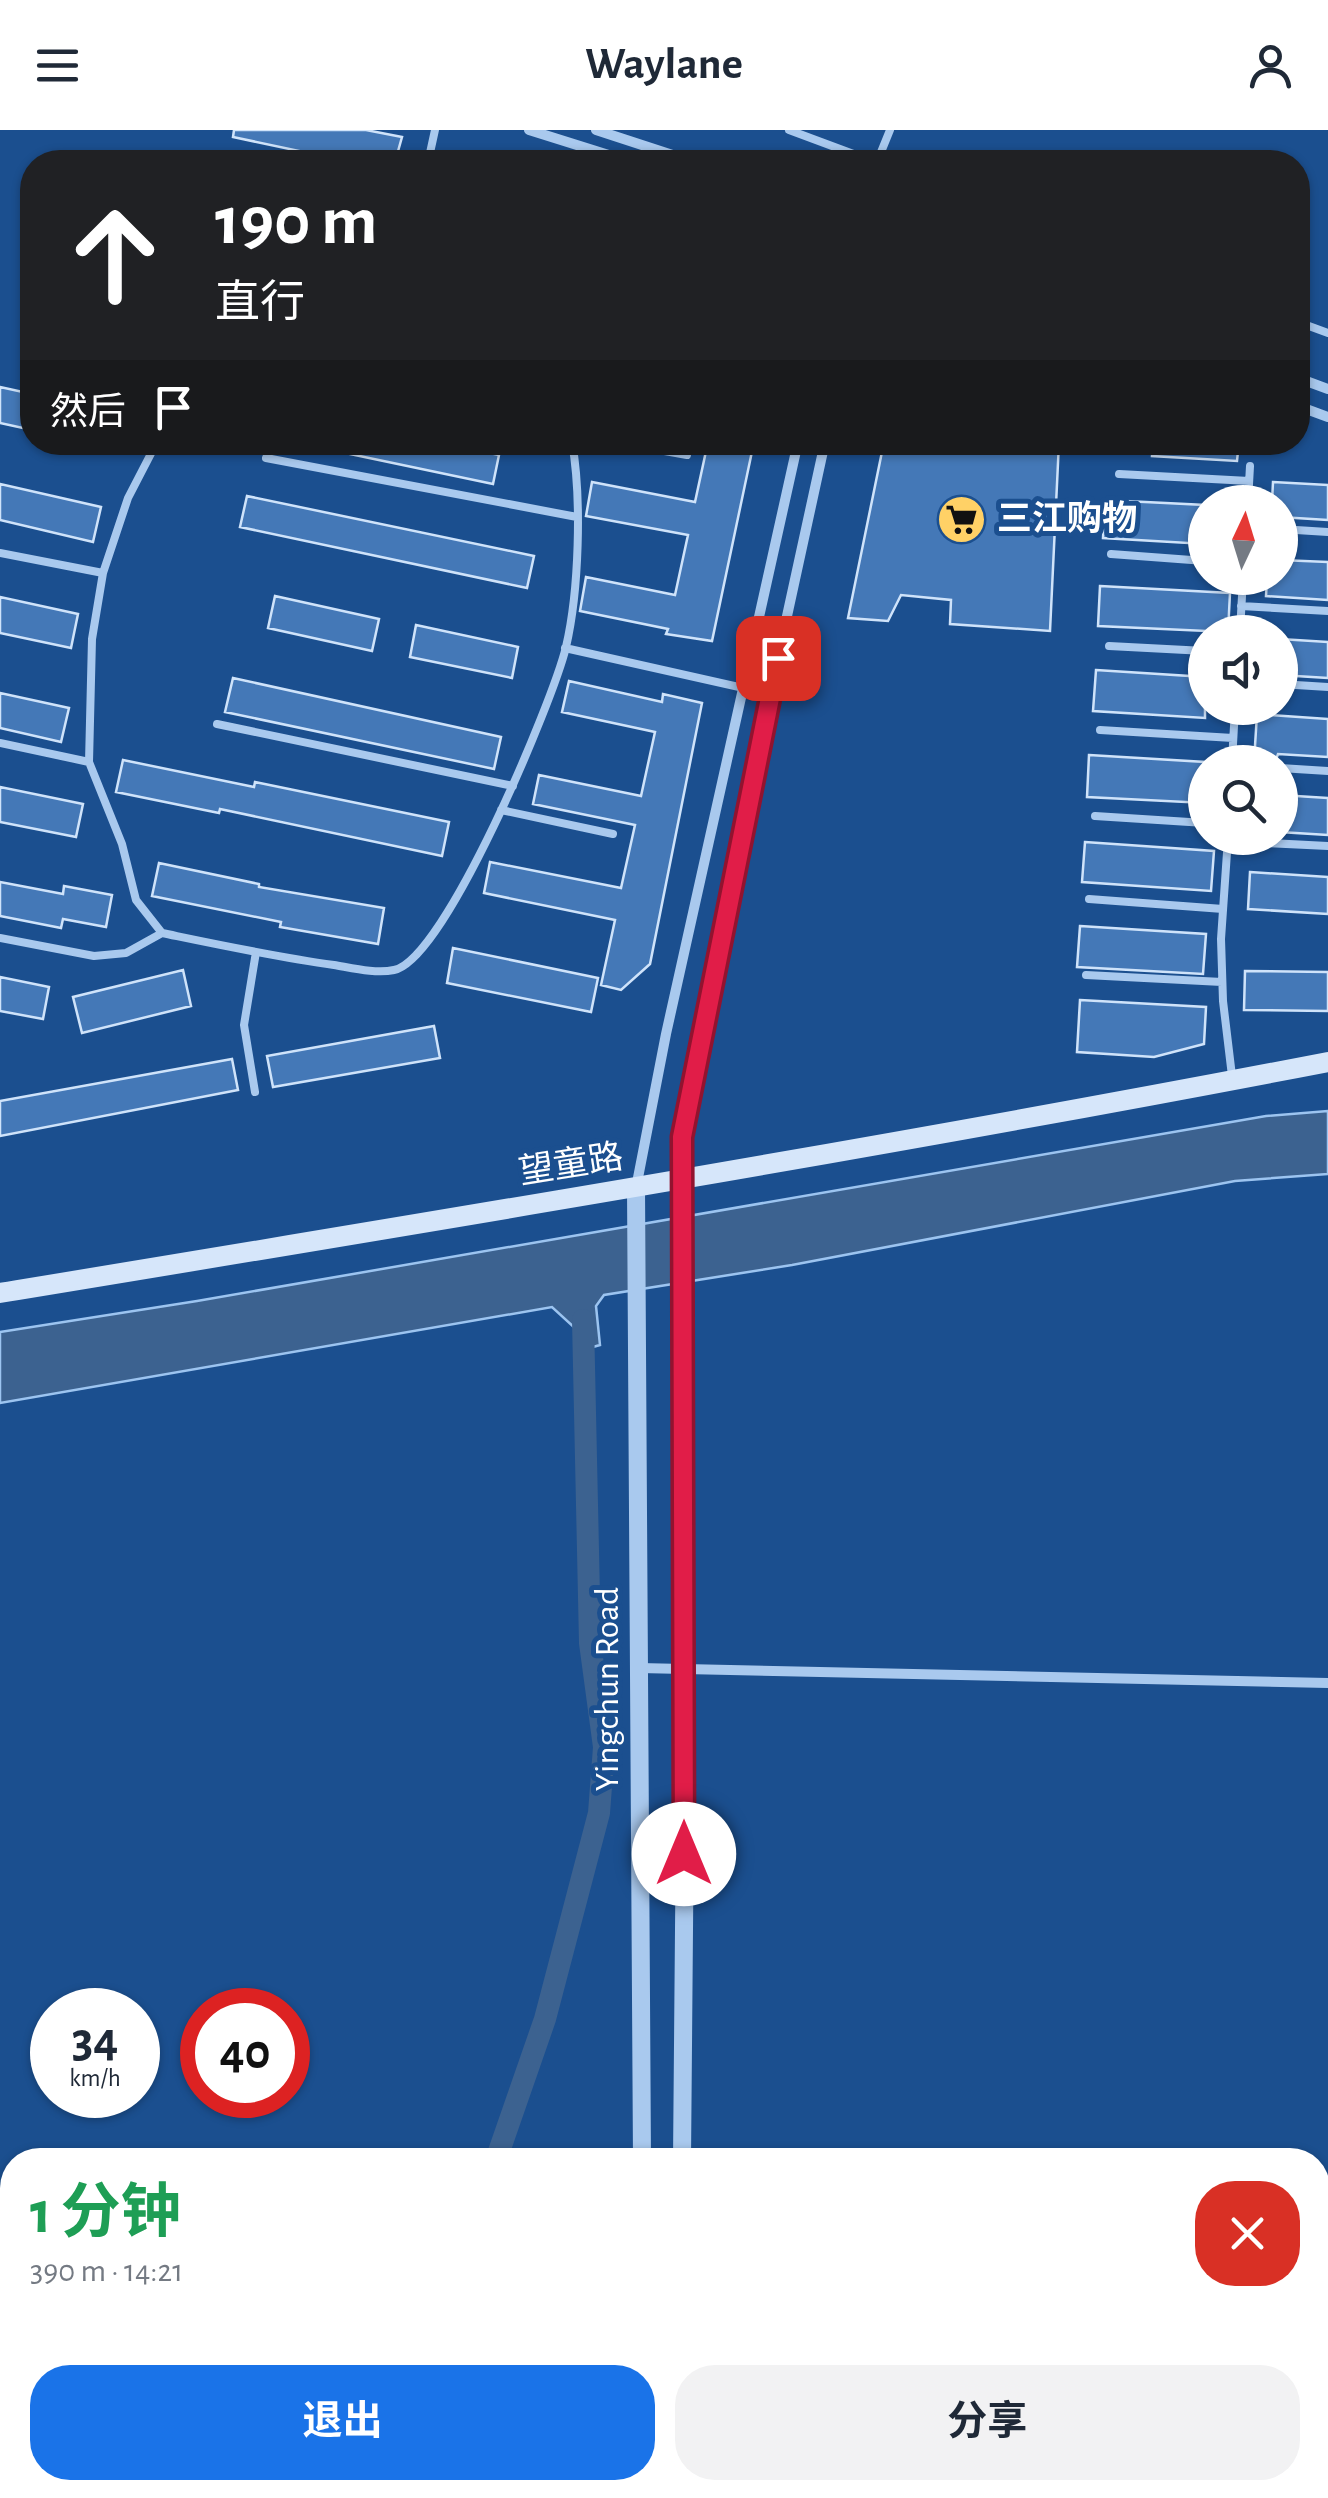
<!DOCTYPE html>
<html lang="zh">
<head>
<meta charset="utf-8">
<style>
  body { margin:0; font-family:"Alegreya Sans","Noto Sans SC",sans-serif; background:#f2f2f3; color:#1f2937; height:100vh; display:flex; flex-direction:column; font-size:38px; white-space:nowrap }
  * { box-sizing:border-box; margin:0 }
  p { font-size:32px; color:#747a83 }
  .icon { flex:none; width:55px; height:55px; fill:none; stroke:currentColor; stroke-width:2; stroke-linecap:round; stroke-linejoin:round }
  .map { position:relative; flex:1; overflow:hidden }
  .side { position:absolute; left:0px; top:2018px; width:1330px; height:352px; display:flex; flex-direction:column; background:#fff; border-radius:40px 40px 0 0; box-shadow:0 2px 8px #0004 }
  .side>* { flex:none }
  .top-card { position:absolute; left:20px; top:20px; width:1290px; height:305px; border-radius:40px; box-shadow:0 2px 8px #0004; background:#202124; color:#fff; overflow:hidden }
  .needle { width:65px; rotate:4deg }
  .controls { position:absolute; left:1188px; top:355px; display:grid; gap:20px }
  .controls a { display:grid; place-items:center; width:110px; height:110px; border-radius:50%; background:#fff; box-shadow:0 2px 8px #0004; font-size:50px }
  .speed { position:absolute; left:30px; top:1858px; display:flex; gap:20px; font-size:50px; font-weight:700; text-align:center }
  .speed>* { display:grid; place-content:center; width:130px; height:130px; border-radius:50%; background:#fff; box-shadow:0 2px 8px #0004; line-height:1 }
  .speed small { font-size:25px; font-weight:400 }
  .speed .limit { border:15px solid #d22; background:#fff; color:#111 }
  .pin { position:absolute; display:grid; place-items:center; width:85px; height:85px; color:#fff; margin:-42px; border-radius:20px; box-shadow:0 5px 15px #0006 }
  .me { position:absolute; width:110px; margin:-55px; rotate:0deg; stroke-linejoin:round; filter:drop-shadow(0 0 8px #0008) }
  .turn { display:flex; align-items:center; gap:35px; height:210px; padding:0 30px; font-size:45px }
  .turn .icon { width:130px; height:130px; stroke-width:2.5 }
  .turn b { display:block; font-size:70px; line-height:85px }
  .then { display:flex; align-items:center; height:95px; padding:0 30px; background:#0003; gap:20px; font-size:38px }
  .round { display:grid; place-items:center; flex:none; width:105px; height:105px; border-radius:40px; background:#f2f2f3 }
  .overview { display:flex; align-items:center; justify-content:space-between; height:170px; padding:0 30px }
  h1 { font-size:60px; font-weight:700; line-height:75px; color:#1e9e55 }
  .action { display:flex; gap:20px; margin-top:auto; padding:20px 30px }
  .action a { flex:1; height:115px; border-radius:40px; background:#1a73e8; color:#fff; font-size:40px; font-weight:700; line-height:115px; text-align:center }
  .action a+a { background:#f2f2f3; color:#1f2937 }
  header { display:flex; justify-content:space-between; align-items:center; height:130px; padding:0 30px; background:#fff; font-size:45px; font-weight:700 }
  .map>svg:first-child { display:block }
  .water { fill:#3c6290; stroke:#9cc4f0; stroke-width:2.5 }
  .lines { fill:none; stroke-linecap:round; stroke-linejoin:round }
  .canal { stroke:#3c6290; stroke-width:22 }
  .building { fill:#4478b7; stroke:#cfe3fa; stroke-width:2.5 }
  .service { stroke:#a9c9ee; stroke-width:8 }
  .minor { stroke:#a9c9ee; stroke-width:10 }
  .tertiary { stroke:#a9c9ee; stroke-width:18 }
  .secondary { stroke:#d6e6fa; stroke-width:20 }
  .route-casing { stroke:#92132f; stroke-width:25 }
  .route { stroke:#e11d48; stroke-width:18 }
  .labels { text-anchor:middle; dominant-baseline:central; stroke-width:10; stroke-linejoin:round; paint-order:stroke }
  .poi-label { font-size:35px; font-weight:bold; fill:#fff; stroke:#1b4f8f; text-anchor:start }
  .street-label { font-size:35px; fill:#fff; stroke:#1b4f8f }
</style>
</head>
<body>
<header><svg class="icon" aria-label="menu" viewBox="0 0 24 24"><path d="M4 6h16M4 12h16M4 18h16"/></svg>Waylane<svg class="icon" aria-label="person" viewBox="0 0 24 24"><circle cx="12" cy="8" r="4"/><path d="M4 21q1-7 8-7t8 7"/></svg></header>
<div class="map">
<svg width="1328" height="2368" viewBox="0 0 1328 2368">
  <rect width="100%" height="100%" fill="#1b4f8f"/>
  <path class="water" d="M1328,981V1044L1235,1051L792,1135L604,1165L596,1176L600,1215L575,1222L576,1199L552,1177L0,1273V1202L197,1171L1266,986Z"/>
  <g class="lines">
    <path class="canal" d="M496,2030L545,1889L599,1683L604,1617L590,1513L583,1190"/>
  </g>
  <path class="building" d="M234,0H366L402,7L395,32L360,29L359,32H351L233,7Z
    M0,257L32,264V300L0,293Z
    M332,312H439L499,325L493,354L331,320Z
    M708,312H754L712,511L666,504L668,499L580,481L586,447L675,465L688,405L586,386L592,352L695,372Z
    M884,312H1059L1050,501L950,494L951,470L901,465L888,491L848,488Z
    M1153,312H1239L1237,331L1152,326Z
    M1273,352L1328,355V390L1280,387V372H1272Z
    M0,354L101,377L93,412L0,390Z
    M247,366L534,426L527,458L240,397Z
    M1105,370L1205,375V414L1103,408Z
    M1280,430L1328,432V470L1266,466L1267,448H1280Z
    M1100,456L1230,463L1228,502L1098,496Z
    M275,466L379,489L372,521L268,498Z
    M0,467L78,484L71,518L0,503Z
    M416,495L518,517L512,548L410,527Z
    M1280,509L1328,512V548L1280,545Z
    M1096,540L1205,547V588L1093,581Z
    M233,548L501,607L494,639L225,582Z
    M569,551L662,572L663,564L702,573L650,834L621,860L601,855L615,790L484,763L490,732L621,758L635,695L533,674L539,645L641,666L655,602L562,582Z
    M0,563L69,578L61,612L0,598Z
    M1257,584L1328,589V627L1278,624L1275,632H1254Z
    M1089,625L1205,632V673L1087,667Z
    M123,630L254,657L255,652L449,692L442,726L220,679L219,683L116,662Z
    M0,657L83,674L76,707L0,692Z
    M1280,665L1328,668V705L1280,702Z
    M1085,712L1214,721L1211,761L1082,752Z
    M159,733L259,754V757L384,778L378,814L280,797L281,792L152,766Z
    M1250,742L1328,747V784L1248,779Z
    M0,752L63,764L64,756L112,765L106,797L63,789L61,798L0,786Z
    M1080,796L1206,804L1203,844L1077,837Z
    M453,818L598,848L591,882L447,853Z
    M183,840L191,876L82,903L73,867Z
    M1245,841L1328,842V881L1244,880Z
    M0,847L49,857L43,889L0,881Z
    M1080,870L1206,877L1204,914L1154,927L1077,922Z
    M434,896L440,928L273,957L267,926Z
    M232,929L238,960L0,1006V971Z"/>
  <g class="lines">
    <path class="service" d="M789,0L875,32
      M428,32L435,0
      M877,32L890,0
      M1298,192L1328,203
      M157,312L128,368L103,443L92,509L89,632L122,714L136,770L162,803C220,815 276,827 334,835C352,838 376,844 394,840C445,830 553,571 566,517C579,461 582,369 572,312
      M614,312L687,325
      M266,328L577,387
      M1119,344L1249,351
      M1248,372L1250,336
      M1280,399L1328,402
      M0,423L103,443
      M1111,424L1205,431
      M1241,476L1328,481
      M1240,502L1243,448
      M1109,516L1205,521
      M565,518L770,564
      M1280,554L1328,557
      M217,594L513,656
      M1100,600L1233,608
      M0,613L89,632
      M1232,632L1235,578
      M1280,638L1328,641
      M501,680L613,704
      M1095,686L1205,693
      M1228,708L1221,809L1223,871L1232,946
      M1227,711L1328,716
      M1089,769L1223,779
      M0,808L94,826L126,823L162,803
      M1086,845L1222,852
      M255,962L244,895L256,822"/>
    <path class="minor" d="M529,0L631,32
      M596,0L694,32
      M1298,248L1328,259
      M1298,276L1328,287
      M682,1049V1007L770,564L825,312
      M636,1058L666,904L798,312
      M639,1538L1328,1553
      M1318,2191H1328
      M0,2209H12"/>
    <path class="tertiary" d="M636,1058L642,2030
      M682,2030L686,1570L682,1050
      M640,2368L641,2358
      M676,2368L677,2358"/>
    <path class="secondary" d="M0,1163C443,1090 887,1017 1328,932"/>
  </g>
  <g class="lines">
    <defs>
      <path id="route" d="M684,1724L682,1007L778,528"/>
    </defs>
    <use href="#route" class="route-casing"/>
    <use href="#route" class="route"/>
  </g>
  <defs>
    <symbol id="supermarket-disc" viewBox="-11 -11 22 22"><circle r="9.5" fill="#ffd166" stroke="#1b4f8f"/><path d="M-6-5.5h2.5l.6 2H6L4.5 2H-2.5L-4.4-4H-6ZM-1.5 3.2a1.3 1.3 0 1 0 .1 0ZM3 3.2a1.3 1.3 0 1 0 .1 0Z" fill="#111"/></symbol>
  </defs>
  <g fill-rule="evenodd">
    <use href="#supermarket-disc" x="934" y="362" width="55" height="55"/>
  </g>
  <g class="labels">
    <g class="poi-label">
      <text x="997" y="389">三江购物</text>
    </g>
    <g class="street-label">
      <text transform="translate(571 1035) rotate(-9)">望童路</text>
      <text transform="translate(607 1559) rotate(-90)">Yingchun Road</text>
    </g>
  </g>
</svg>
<div class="controls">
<a><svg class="needle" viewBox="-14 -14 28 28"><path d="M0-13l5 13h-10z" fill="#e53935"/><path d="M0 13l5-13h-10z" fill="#747a83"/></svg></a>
<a><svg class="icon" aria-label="sound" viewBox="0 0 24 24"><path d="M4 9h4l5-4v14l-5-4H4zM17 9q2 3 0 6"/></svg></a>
<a><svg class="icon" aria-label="search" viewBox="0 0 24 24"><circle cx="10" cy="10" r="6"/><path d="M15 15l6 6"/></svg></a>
</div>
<div class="speed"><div>34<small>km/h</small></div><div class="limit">40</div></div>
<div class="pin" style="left:778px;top:528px;background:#d93025"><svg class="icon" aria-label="arrive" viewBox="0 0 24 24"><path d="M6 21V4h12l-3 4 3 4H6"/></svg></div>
<svg class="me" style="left:684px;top:1724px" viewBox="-20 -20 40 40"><circle r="19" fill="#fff"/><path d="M0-13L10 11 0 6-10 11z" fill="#e11d48"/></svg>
<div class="top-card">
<div class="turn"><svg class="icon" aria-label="ahead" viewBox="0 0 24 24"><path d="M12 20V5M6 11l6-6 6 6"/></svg><div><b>190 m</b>直行</div></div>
<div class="then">然后<svg class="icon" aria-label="arrive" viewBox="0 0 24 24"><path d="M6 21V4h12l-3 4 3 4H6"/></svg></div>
</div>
<section class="side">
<div class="overview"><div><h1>1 分钟</h1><p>390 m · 14:21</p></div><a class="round" style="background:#d93025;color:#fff"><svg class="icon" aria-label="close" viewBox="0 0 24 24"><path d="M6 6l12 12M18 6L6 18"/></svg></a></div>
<div class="action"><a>退出</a><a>分享</a></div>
</section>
</div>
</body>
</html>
